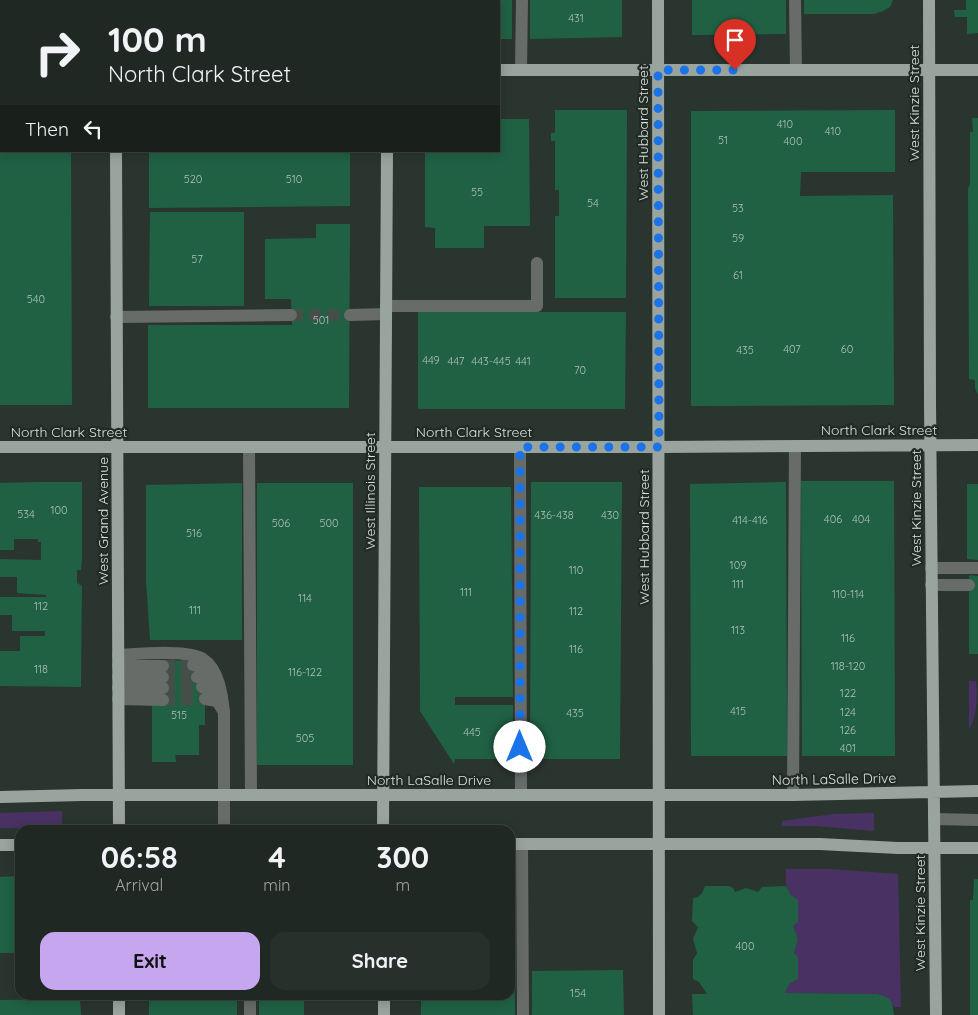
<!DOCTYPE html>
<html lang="en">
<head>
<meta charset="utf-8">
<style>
  body { margin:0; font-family:Quicksand,sans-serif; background:#28302c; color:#f1f3f6; height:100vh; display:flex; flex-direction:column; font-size:19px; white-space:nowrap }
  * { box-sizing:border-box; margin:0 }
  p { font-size:16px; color:#a2a6a6 }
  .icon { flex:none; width:28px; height:28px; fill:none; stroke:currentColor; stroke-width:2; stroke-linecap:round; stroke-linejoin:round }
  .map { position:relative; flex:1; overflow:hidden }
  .side { position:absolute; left:15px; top:825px; width:500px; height:175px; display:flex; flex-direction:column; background:#202824; border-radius:15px; box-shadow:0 2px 12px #0003,0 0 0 1px #3d4441 }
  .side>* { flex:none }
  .top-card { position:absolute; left:0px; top:0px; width:500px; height:152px; box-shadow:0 2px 12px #0003,0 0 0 1px #3d4441; background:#202824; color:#f1f3f6; overflow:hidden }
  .pin { position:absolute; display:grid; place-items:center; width:42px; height:42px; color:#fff; margin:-51px -21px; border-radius:50% 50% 50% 0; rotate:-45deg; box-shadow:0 0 5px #0007 }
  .pin .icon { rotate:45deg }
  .me { position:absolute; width:55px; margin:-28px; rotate:0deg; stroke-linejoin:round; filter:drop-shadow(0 0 4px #0008) }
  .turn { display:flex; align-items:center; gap:18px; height:105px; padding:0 25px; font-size:22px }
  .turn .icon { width:65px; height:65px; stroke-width:2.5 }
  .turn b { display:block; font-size:35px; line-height:42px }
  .then { display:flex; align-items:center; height:48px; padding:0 25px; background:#0003; gap:10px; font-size:19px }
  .eta { display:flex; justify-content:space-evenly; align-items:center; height:85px; text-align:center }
  .eta b { font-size:30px; font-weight:700; line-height:35px }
  .primary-button { display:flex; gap:10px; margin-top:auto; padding:10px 25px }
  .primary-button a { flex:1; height:58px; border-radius:15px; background:#c7a6f0; color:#111; font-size:20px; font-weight:700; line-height:58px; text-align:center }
  .primary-button a+a { background:#28302c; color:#f1f3f6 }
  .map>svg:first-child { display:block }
  .green { fill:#493263 }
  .building { fill:#206144 }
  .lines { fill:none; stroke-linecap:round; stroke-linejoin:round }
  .minor-tunnel { stroke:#454f4a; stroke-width:12; stroke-dasharray:12 6; stroke-linecap:butt }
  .minor { stroke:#676c69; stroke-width:12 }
  .major { stroke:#9aa49e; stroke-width:12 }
  .route { stroke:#1a73e8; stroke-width:9; stroke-dasharray:0 16.2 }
  .labels { text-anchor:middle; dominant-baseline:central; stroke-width:4.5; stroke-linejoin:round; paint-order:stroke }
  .number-label { font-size:11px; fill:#acc0b6 }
  .street-label { font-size:14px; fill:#dae0dc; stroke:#212b26 }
</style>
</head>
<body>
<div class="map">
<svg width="978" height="1015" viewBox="0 0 978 1015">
  <rect width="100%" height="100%" fill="#2b3530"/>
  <path class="green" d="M969,681H976C978,695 977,718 969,729Z
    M62,811V829L0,828V813Z
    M874,813V831L816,826H782V821L833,814Z
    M786,869H830L898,874L901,1007H894L889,998L878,994L785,993L789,984L798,979V957L794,953L798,939L793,926L798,922V900C784,891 786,885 786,869Z"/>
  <path class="building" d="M499,0H512V39H499Z
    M530,0H622V37L530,39Z
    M692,0H786V34L692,35Z
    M804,0H893L890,7L883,11L874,14H804Z
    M966,0H978V33L967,34V17H955L954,10H966Z
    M555,110H627L626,298H555V216H559V190H555V141H551V133H555Z
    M895,110V172H801L800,196L893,195L894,405L691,406V111Z
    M972,118H978V395L975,388V380L969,379L968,188L970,185V132H973Z
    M499,119H529L530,226H484V248H435V228L425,227V151H499Z
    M0,151H71L72,405H0Z
    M149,151H350V206L149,208Z
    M150,212H244V306H149Z
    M316,224H350L349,408H148V325H292L291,299H265V239L316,238Z
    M418,312H626L625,409H418Z
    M801,481H894L895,756H802Z
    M37,482H82V560L81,570H77V583L82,586L81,687L0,686V651H20V636H45V631H12V615H0V597H46V595L17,593V577H0V559L41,560V542H38V539H14V550H0V483Z
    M531,482H622L620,759H530Z
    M786,482L787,756H691L690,484Z
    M242,483V640H150L146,581V485Z
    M257,483H353V765H257Z
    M967,484H978V560L967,559Z
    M419,487H511L513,697H455V705H513V759H455L454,764L420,711Z
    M969,575L978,576V654H969Z
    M163,660L191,661L205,695V725H199V755H175L176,762H152V705Z
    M510,875H514L515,1015H421V995H510Z
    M20,876V953H0V877Z
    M974,879H978V1015H970V900H973Z
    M705,886H729L733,888L735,892L746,888L758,892L762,887L786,886L791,895L798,900V922L793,926L798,939L794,953L798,957V979L789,984L785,993L878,994L889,998L892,1003L894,1015H693L692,994H707L699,982L693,979V960L697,953L693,939L698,927L692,921L693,898L698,897L702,893Z
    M623,970L624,1015H532V971Z
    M149,995H237V1015H149Z
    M259,995H304V1015H259Z
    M80,999L81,1015H0V1000Z"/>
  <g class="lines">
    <path class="minor-tunnel" d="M291,315H350
      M163,666L193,665
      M163,677H197
      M163,688L202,687
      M163,700L205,699"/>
    <path class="minor" d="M795,0L796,70
      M250,1V0
      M521,70L522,0
      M386,306H537V263
      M350,315L386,314
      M116,317L291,315
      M249,447L251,795
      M520,447L521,795
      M931,568H978
      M931,585H969
      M118,655C137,654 189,649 203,659C219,669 222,695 224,712V830
      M193,665L212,670
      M118,666H163
      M118,677H163
      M197,677L212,679L218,682
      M202,687L217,692L222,696
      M118,688H163
      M118,699L163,700
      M205,699L217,701L224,712
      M793,795L795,446
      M934,819L978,820
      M522,844L523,1015
      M250,1015V995"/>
    <path class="major" d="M116,0V1
      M387,0V1
      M658,0L659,1015
      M929,0L930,404L936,1015
      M499,70H978
      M0,71H1
      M116,151L119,830
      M0,447H659L978,445
      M0,797L82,795H793L978,791
      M383,830L387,151
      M510,844H820L898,848H978
      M0,845H20
      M119,995V1015
      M384,995V1015"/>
  </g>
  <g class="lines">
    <path class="route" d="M520,747V447H659L658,70H735"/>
  </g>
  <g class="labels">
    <g class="number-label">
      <text x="576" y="18">431</text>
      <text x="785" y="124">410</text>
      <text x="833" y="131">410</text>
      <text x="723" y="140">51</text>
      <text x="793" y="141">400</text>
      <text x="193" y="179">520</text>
      <text x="294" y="179">510</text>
      <text x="477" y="192">55</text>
      <text x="593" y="203">54</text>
      <text x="738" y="208">53</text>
      <text x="738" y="238">59</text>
      <text x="197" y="259">57</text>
      <text x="738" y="275">61</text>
      <text x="36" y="299">540</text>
      <text x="321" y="320">501</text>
      <text x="792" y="349">407</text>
      <text x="847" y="349">60</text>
      <text x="745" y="350">435</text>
      <text x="431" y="360">449</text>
      <text x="456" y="361">447</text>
      <text x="491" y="361">443-445</text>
      <text x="523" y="361">441</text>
      <text x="580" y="370">70</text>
      <text x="59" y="510">100</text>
      <text x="26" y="514">534</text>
      <text x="554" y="515">436-438</text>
      <text x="610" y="515">430</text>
      <text x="833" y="519">406</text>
      <text x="861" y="519">404</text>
      <text x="750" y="520">414-416</text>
      <text x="281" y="523">506</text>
      <text x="329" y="523">500</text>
      <text x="194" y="533">516</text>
      <text x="738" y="565">109</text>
      <text x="576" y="570">110</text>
      <text x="738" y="584">111</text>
      <text x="466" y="592">111</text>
      <text x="848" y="594">110-114</text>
      <text x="305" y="598">114</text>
      <text x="41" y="606">112</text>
      <text x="195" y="610">111</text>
      <text x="576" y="611">112</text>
      <text x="738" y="630">113</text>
      <text x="848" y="638">116</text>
      <text x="576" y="649">116</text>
      <text x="848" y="666">118-120</text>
      <text x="41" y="669">118</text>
      <text x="305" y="672">116-122</text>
      <text x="848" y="693">122</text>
      <text x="738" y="711">415</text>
      <text x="848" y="712">124</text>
      <text x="575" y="713">435</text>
      <text x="179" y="715">515</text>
      <text x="848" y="730">126</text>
      <text x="472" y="732">445</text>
      <text x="305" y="738">505</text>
      <text x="848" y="748">401</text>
      <text x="745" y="946">400</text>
      <text x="578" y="993">154</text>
    </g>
    <g class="street-label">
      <text transform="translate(914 103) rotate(-90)">West Kinzie Street</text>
      <text transform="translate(643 133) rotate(-90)">West Hubbard Street</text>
      <text x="879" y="430">North Clark Street</text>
      <text x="69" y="432">North Clark Street</text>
      <text x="474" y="432">North Clark Street</text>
      <text transform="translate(370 491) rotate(-90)">West Illinois Street</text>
      <text transform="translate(916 508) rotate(-90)">West Kinzie Street</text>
      <text transform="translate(103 521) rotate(-90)">West Grand Avenue</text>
      <text transform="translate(644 537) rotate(-90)">West Hubbard Street</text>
      <text transform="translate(834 779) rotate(-1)">North LaSalle Drive</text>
      <text x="429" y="780">North LaSalle Drive</text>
      <text transform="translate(920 913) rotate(-90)">West Kinzie Street</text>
    </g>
  </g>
</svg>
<div class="pin" style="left:735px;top:70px;background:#d93025"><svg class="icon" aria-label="arrive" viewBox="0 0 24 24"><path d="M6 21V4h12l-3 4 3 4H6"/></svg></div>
<svg class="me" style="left:520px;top:747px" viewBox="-20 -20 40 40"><circle r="19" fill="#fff"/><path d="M0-13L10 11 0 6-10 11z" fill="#1a73e8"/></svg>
<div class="top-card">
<div class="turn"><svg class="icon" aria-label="right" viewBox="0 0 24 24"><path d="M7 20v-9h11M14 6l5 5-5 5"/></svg><div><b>100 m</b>North Clark Street</div></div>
<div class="then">Then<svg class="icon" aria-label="left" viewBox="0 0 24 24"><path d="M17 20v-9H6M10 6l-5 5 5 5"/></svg></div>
</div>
<section class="side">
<div class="eta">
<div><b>06:58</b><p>Arrival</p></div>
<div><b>4</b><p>min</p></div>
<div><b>300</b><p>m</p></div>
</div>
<div class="primary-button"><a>Exit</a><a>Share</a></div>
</section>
</div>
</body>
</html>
